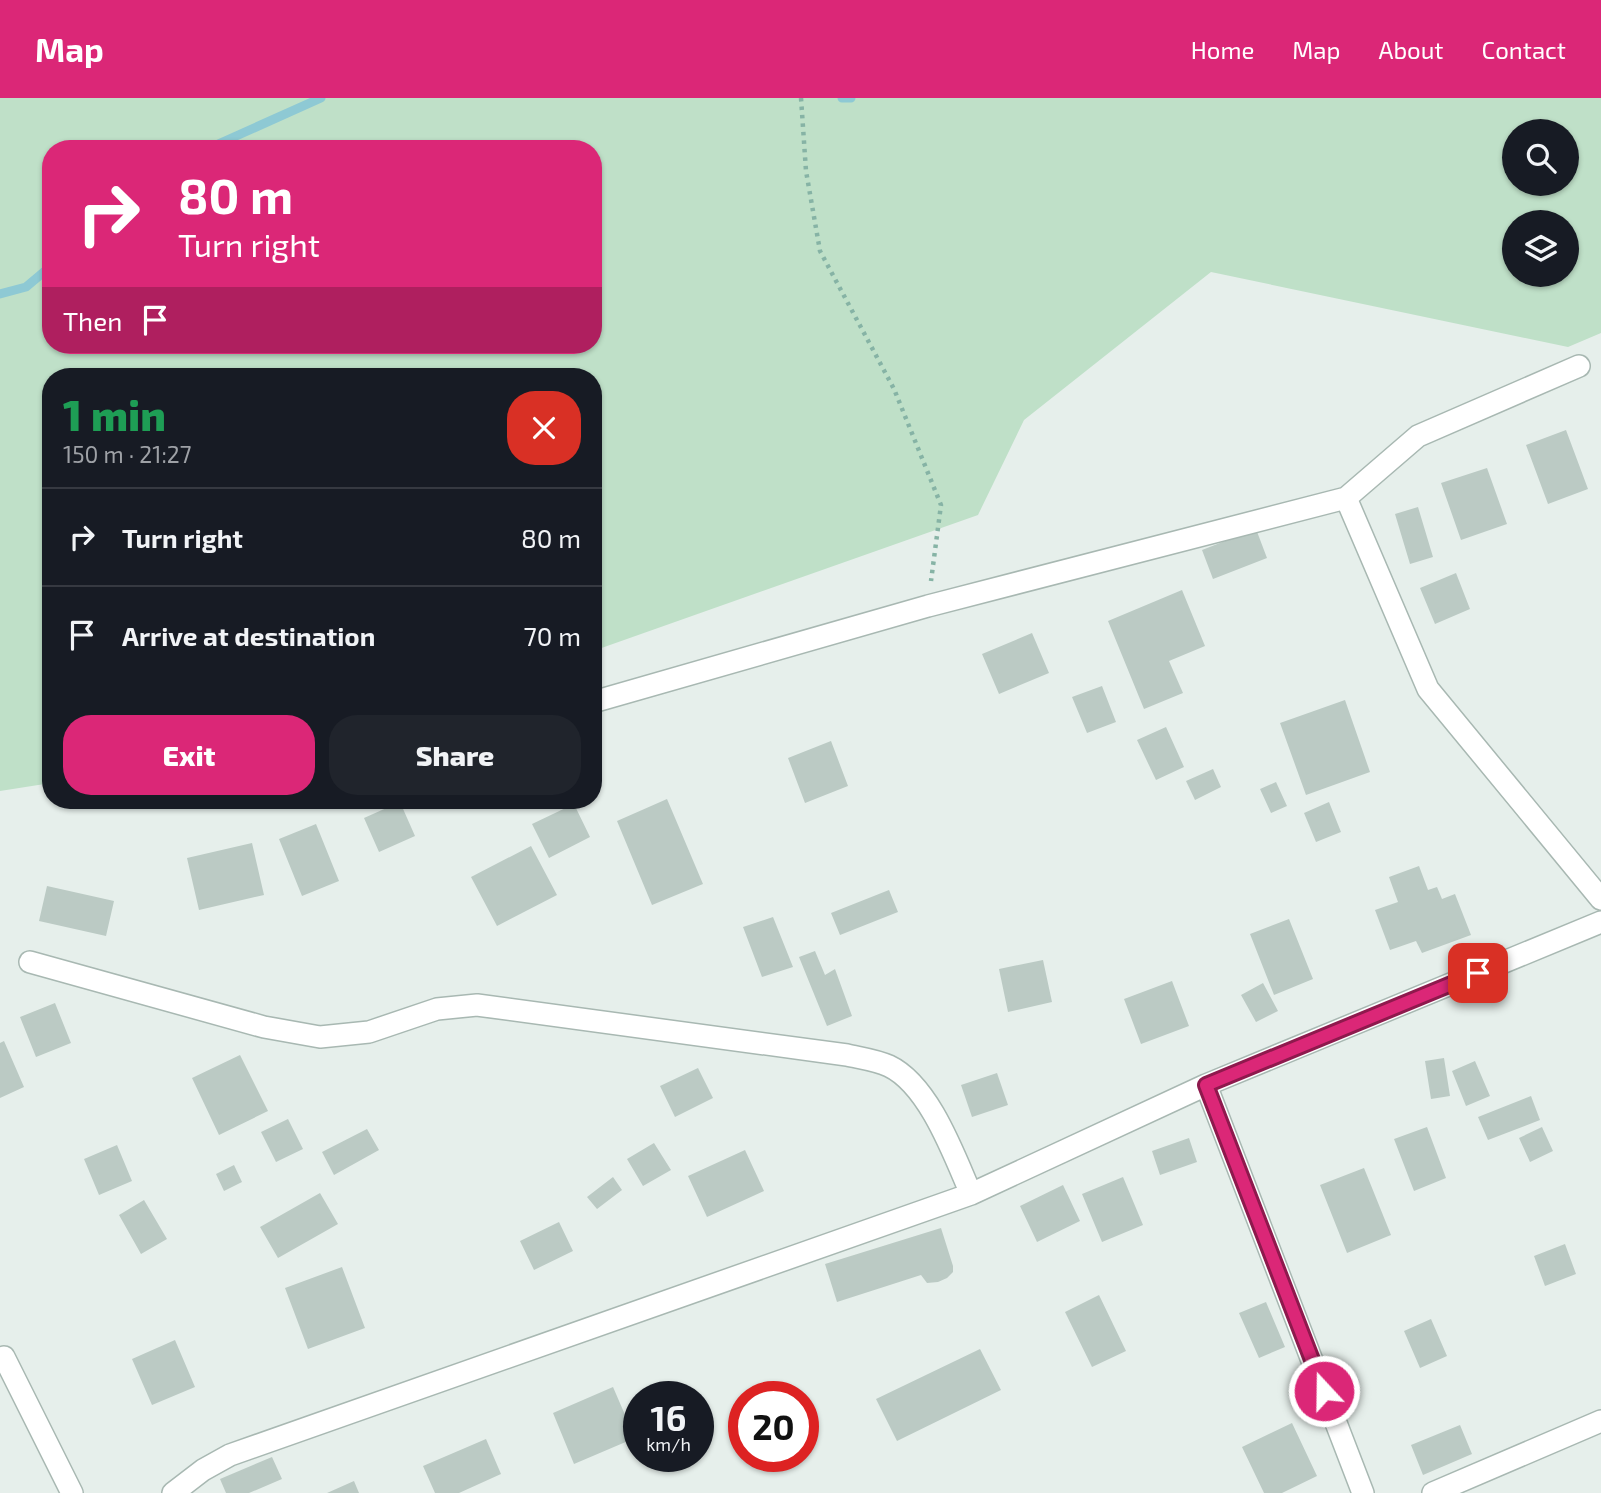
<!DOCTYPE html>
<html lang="en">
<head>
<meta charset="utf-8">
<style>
  body { margin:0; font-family:"Exo 2",sans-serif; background:#20242c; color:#f1f3f6; height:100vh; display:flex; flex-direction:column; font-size:26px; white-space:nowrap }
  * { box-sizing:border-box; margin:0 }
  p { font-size:23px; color:#9ea1a6 }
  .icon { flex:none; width:38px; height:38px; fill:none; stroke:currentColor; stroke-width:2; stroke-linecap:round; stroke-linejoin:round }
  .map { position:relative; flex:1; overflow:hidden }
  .sheet { position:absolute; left:42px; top:270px; width:560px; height:441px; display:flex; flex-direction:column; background:#171b24; border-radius:28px; box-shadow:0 2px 5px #0004 }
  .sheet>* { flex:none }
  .hud { position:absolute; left:42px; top:42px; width:560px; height:214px; border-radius:28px; box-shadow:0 2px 5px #0004; background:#db2777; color:#fff; overflow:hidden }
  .fabs { position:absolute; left:1502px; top:21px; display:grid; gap:14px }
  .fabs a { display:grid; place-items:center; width:77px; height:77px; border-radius:50%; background:#171b24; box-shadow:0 2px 5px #0004; font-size:35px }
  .speed { position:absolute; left:623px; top:1283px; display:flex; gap:14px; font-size:35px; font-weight:700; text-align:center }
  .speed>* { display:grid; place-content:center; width:91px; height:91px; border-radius:50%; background:#171b24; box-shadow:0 2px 5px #0004; line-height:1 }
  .speed small { font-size:18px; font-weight:400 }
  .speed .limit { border:10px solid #d22; background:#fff; color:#111 }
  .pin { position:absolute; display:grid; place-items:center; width:60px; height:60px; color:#fff; margin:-30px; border-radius:14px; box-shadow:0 4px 10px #0006 }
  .me { position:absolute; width:77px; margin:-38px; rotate:339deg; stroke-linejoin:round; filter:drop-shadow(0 0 5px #0008) }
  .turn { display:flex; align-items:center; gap:24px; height:147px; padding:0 21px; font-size:32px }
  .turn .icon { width:91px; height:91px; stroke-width:2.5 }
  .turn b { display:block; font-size:49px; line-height:60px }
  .then { display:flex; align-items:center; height:66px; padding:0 21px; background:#0003; gap:14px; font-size:26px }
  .round { display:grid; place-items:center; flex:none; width:74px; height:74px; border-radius:28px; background:#20242c }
  .head { display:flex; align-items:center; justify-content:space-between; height:119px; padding:0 21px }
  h1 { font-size:42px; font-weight:800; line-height:52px; color:#1e9e55 }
  .action { display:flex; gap:14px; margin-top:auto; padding:14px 21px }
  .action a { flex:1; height:80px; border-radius:28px; background:#db2777; color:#fff; font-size:28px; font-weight:800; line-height:80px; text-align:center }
  .action a+a { background:#20242c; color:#f1f3f6 }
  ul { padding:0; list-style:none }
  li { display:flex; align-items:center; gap:21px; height:98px; padding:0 21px; border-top:2px solid #363941 }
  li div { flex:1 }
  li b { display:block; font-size:26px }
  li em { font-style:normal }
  header { display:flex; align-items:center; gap:42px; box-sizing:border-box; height:98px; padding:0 35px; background:#db2777; color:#fff }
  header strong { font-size:33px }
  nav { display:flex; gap:38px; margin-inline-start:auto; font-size:24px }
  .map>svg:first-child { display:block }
  .green { fill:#bfe0c8; fill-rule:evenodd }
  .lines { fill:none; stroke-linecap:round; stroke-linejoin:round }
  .stream { stroke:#8ec9d4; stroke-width:9 }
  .building { fill:#bbcac4 }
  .minor-casing { stroke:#a8b8b2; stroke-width:24 }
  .path { stroke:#86b3a5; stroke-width:4.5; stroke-dasharray:3.5 5; stroke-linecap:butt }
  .minor { stroke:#fff; stroke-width:21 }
  .route-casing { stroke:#8e194d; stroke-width:18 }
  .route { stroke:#db2777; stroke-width:12 }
</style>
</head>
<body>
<header>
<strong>Map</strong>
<nav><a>Home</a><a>Map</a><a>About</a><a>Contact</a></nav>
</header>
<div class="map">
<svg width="1601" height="1395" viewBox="0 0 1601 1395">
  <rect width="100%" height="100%" fill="#e6efeb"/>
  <path class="green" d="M0,0H1601V235L1568,249L1211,174L1024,322L978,417L593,553V278H51V685L0,693ZM1514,33H1566V86H1514ZM51,51H593V247H51ZM1514,124H1566V177H1514Z"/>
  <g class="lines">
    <path class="stream" d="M842,0H851
      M207,51L321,0
      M0,196L26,189L51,168"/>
  </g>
  <path class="building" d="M1566,332L1588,391L1548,406L1526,347Z
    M1487,370L1507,426L1461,442L1441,385Z
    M1418,409L1433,459L1410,466L1395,416Z
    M1256,431L1267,460L1213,481L1202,452Z
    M1456,475L1470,511L1435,526L1420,490Z
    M1182,492L1205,548L1169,563L1183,595L1144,611L1108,523Z
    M1032,535L1049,575L999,596L982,556Z
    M1102,588L1116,624L1087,635L1072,599Z
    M1345,602L1370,674L1306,697L1280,625Z
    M1166,629L1184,669L1156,682L1137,642Z
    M831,643L848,688L805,705L788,660Z
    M1213,671L1221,689L1195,702L1186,683Z
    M1276,684L1287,708L1271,715L1260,691Z
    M667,701L703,786L652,807L617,723Z
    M400,704L415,738L379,754L364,720Z
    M1329,704L1341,734L1316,744L1304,715Z
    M574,706L590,739L549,760L532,726Z
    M316,726L339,783L302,798L279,741Z
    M252,745L264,797L199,812L187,760Z
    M531,748L557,797L497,828L471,779Z
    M1419,768L1428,792L1437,789L1442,801L1455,796L1471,837L1422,855L1416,843L1390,852L1375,812L1398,804L1389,779Z
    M47,788L114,803L106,838L39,823Z
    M889,792L898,814L840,837L831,815Z
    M773,819L793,869L762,879L743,829Z
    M1289,821L1313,881L1274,897L1250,836Z
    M815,853L825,877L835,871L852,918L827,928L799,859Z
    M1043,862L1052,904L1008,914L999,871Z
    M1172,883L1189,928L1141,946L1124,901Z
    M1263,885L1278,913L1256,924L1241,897Z
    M55,905L71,945L36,959L20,919Z
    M4,943L24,989L0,1000V945Z
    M240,957L268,1013L219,1037L192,980Z
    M1444,960L1450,998L1431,1001L1425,963Z
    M1475,963L1490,998L1466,1008L1452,973Z
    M698,970L713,1000L675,1019L660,988Z
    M997,975L1008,1007L972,1019L961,987Z
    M1531,998L1540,1022L1488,1042L1478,1019Z
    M288,1021L303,1051L276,1064L261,1034Z
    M1427,1029L1446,1080L1414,1093L1394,1041Z
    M1542,1029L1553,1053L1530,1064L1519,1040Z
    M367,1031L379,1052L334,1077L322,1054Z
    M1189,1040L1197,1064L1160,1077L1152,1053Z
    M654,1045L671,1072L643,1088L627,1061Z
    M117,1047L132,1083L99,1097L84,1061Z
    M745,1052L764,1093L707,1119L688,1078Z
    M234,1067L242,1084L224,1093L216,1076Z
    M1364,1070L1391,1137L1347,1155L1320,1087Z
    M613,1079L622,1092L597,1111L587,1099Z
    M1123,1079L1143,1127L1102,1144L1082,1096Z
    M1063,1087L1080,1123L1037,1144L1020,1108Z
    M320,1095L338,1126L278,1160L260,1129Z
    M144,1102L167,1141L141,1156L119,1117Z
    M559,1124L573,1153L534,1172L520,1143Z
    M941,1130L953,1168V1174L947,1180L938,1184L927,1185L921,1177L837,1204L825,1166Z
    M1565,1146L1576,1176L1545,1188L1534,1158Z
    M342,1169L365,1230L308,1251L285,1190Z
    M1099,1197L1126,1253L1092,1269L1065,1214Z
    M1266,1204L1285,1249L1259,1260L1239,1215Z
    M1431,1221L1447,1258L1420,1270L1404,1233Z
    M175,1242L195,1289L152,1307L132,1261Z
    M980,1251L1001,1292L897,1343L876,1301Z
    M613,1289L635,1340L574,1366L553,1315Z
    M1292,1325L1317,1378L1282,1395H1264L1242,1349Z
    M1460,1327L1472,1356L1423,1377L1411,1347Z
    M486,1341L501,1376L459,1395H435L423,1368Z
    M272,1359L282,1381L249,1395H226L220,1381Z
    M354,1383L359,1395H327Z"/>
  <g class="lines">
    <defs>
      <path id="minor" d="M1579,268L1418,338L1346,400L1428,591L1601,801
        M593,604L928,508L1346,400
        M30,864L264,929L320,939L369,934L437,911L477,907L847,957C860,960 876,962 889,968C929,987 954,1057 971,1096
        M1206,987L1363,1395
        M4,1259L72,1395
        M173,1395L203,1372L230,1357L971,1096L1206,987L1601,824
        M1433,1395L1601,1323"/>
    </defs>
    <use href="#minor" class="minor-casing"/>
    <path class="path" d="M801,0L806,73L820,153L894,291L941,407L931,483"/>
    <use href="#minor" class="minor"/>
  </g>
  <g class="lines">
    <defs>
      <path id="route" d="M1324,1293L1206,987L1478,875"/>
    </defs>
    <use href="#route" class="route-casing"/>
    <use href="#route" class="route"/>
  </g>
</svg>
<div class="fabs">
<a><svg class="icon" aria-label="search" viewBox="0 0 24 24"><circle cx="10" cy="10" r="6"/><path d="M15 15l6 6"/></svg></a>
<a><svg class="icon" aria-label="layers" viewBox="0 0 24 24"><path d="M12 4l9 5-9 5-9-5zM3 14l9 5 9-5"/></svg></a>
</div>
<div class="speed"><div>16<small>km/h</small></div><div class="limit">20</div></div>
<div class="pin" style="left:1478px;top:875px;background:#d93025"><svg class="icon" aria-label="arrive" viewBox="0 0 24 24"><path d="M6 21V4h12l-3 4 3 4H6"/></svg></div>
<svg class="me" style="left:1324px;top:1293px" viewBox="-20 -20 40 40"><circle r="17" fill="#db2777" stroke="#fff" stroke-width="3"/><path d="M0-11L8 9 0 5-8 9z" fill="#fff"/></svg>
<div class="hud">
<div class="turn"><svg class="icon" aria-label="right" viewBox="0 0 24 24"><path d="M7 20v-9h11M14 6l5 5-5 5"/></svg><div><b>80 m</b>Turn right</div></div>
<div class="then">Then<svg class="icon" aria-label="arrive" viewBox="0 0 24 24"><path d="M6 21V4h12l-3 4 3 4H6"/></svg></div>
</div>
<section class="sheet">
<div class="head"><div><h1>1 min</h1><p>150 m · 21:27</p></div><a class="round" style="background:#d93025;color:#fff"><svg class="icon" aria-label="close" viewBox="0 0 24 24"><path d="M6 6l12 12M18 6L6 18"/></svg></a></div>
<ul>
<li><svg class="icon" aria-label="right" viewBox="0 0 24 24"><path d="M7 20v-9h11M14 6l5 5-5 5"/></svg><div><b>Turn right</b></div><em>80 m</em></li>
<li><svg class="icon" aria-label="arrive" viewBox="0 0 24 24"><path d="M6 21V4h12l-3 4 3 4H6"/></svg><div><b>Arrive at destination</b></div><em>70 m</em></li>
</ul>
<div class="action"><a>Exit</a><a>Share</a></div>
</section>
</div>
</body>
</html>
